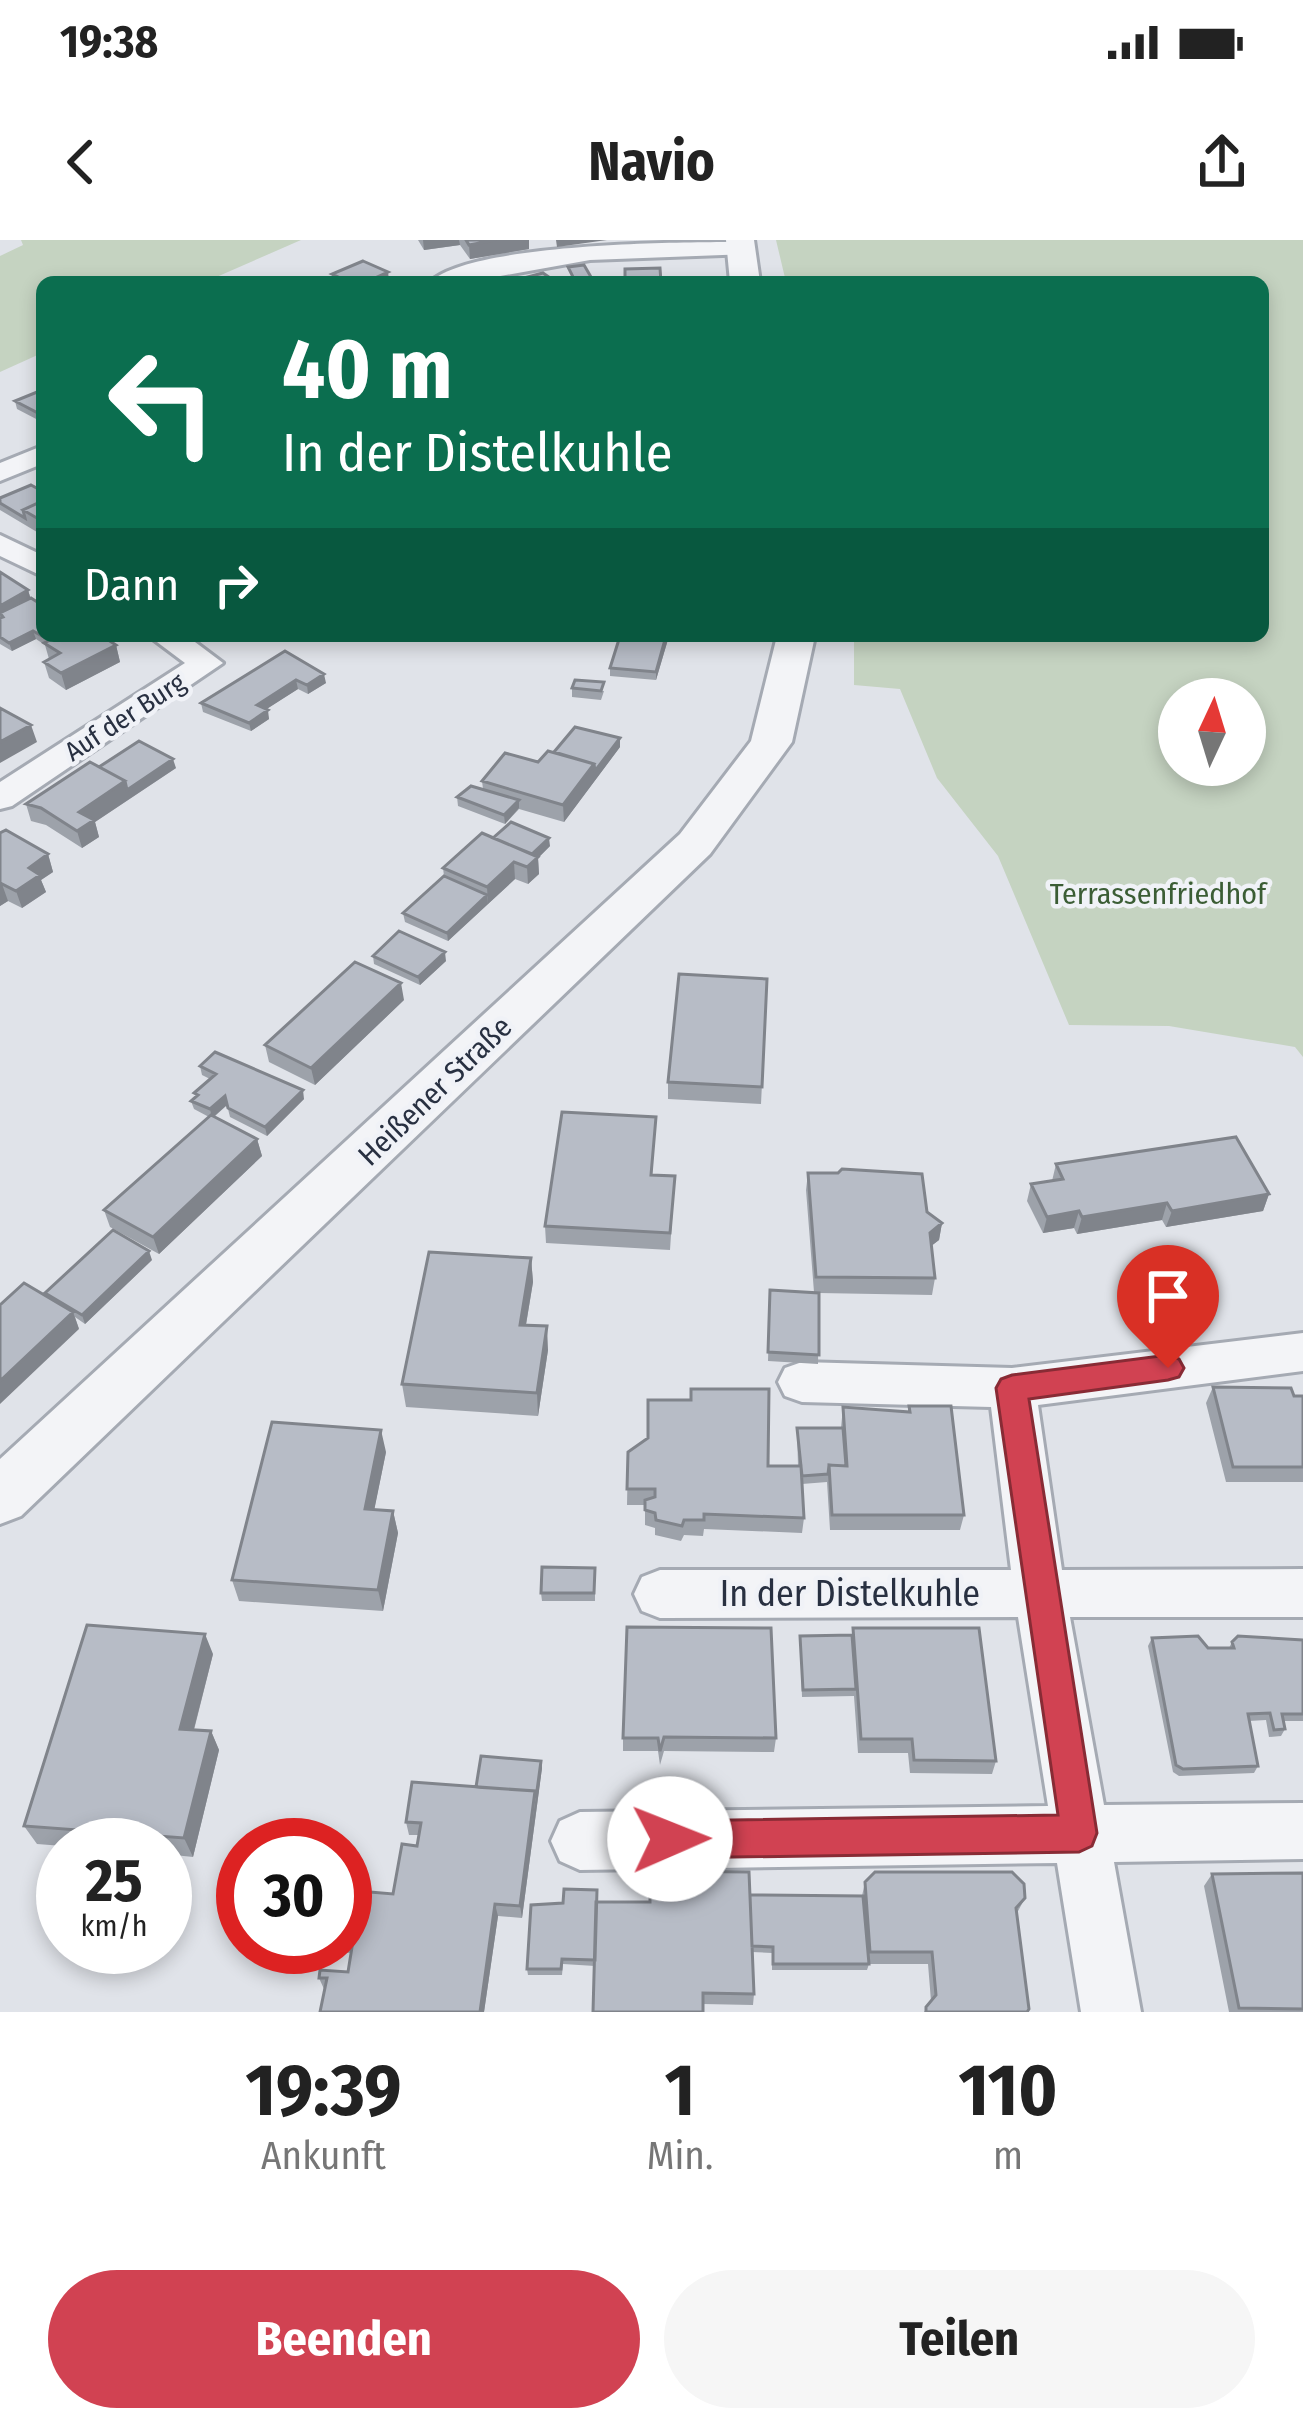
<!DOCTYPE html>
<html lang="de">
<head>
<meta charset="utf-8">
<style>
  body { margin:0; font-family:"Fira Sans Condensed",sans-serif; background:#f6f6f6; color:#222; height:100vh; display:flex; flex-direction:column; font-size:45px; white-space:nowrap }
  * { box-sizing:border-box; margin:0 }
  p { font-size:39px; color:#767676 }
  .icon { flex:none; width:66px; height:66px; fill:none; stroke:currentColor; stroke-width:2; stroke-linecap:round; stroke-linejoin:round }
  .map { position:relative; height:1772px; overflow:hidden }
  .drawer { display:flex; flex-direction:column; background:#fff; flex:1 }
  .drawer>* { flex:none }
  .hud { position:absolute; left:36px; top:36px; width:1233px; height:366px; border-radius:18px; box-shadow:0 6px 18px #0003; background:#0b6e4f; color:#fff; overflow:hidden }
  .needle { width:78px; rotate:4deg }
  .buttons { position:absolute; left:1158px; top:438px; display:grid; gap:24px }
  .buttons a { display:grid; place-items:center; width:108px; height:108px; border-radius:50%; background:#fff; box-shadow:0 6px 18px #0003; font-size:60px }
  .speed { position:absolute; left:36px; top:1578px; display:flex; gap:24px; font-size:60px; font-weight:700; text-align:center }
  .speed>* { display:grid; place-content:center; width:156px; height:156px; border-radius:50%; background:#fff; box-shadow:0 6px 18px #0003; line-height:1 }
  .speed small { font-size:30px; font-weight:400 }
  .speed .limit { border:18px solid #d22; background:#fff; color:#111 }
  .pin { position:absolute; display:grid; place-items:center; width:102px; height:102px; color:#fff; margin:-123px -51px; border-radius:50% 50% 50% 0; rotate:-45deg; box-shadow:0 0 12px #0007 }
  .pin .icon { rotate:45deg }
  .me { position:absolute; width:132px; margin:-66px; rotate:89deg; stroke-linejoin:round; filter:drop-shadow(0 0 9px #0008) }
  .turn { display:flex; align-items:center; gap:42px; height:252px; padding:0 48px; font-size:54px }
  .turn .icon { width:156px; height:156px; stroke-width:2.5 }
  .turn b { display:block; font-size:84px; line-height:102px }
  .then { display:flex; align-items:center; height:114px; padding:0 48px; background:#0003; gap:24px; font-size:45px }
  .eta { display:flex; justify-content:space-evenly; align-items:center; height:204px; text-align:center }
  .eta b { font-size:72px; font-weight:700; line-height:84px }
  .primary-button { display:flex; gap:24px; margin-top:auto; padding:24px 48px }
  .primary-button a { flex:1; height:138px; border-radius:72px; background:#d14252; color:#fff; font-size:48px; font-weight:700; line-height:138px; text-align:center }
  .primary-button a+a { background:#f6f6f6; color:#222 }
  .status { display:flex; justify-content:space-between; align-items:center; height:84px; padding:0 60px; background:#fff; direction:ltr }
  .status svg { height:33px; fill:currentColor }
  header { display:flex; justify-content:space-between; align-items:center; height:156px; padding:0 48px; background:#fff; font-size:54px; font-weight:700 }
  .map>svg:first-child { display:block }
  .green { fill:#c5d3c1; fill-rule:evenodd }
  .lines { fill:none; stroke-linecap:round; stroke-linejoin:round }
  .minor-casing { stroke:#a5aab3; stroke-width:6 }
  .tertiary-casing { stroke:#a5aab3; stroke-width:6 }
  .minor { fill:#f3f4f7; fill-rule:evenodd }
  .tertiary { fill:#f3f4f7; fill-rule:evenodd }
  .wall { fill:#9da2aa }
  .shaded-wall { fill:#80848b }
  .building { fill:#b7bcc6; stroke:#80848b; stroke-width:3 }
  .route { fill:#d14252; stroke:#882b35; stroke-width:3 }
  .labels { text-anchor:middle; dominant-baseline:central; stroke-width:9; stroke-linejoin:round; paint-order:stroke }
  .far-street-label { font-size:27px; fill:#283041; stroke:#f0f2f7 }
  .park-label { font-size:30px; fill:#3b5d35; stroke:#f0f2f7 }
  .street-label { font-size:30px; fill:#283041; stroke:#f0f2f7 }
  .near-street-label { font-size:36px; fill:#283041; stroke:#f0f2f7 }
</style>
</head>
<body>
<div class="status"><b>19:38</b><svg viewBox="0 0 49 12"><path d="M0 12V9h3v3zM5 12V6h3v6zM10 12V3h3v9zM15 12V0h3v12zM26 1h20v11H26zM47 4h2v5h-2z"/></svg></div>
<header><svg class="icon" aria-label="back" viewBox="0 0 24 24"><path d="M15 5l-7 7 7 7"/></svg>Navio<svg class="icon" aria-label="share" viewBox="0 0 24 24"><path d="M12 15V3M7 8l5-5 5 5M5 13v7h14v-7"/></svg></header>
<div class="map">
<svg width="1303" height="1772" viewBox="0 0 1303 1772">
  <rect width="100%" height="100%" fill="#e0e3e9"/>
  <path class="green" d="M21,0H301L205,42H42V113L0,132V16L23,5Z
    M776,0H1303V817L1295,807L1169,786L1069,785L998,616L937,538L900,449L854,445V396H1263V42H786ZM1179,459H1245V525H1179Z"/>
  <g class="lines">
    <defs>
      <path id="minor" d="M741,2L749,4V14L590,20L467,42H430C472,3 679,2 741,2Z
        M42,206V224L0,241V223Z
        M0,295L42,315V336L0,316Z
        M149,396H187L223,423L12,566L0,569V542L185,423Z
        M1303,1093V1131L1038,1165L1062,1330L1303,1329V1377H1070L1104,1565L1303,1563V1619L1114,1622L1141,1772H1081L1057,1623L580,1630L560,1621L551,1601L560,1581L580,1572L1048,1566L1018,1377L660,1378L642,1371L634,1354L642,1337L660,1330H1011L991,1167L802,1162L785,1156L778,1142L785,1128L802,1122L1012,1128Z"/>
      <path id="tertiary" d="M726,0H754L760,42H730Z
        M777,396H815L792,502L710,614L21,1276L0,1284V1219L680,594L751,501Z"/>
    </defs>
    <use href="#minor" class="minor-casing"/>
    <use href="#tertiary" class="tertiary-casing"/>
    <use href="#minor" class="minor"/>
    <use href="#tertiary" class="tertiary"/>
  </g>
  <path class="wall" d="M418,0H529V9L470,19L460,5L424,10Z
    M332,34L389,40L384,42H333Z
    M42,150V180L40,181L17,169L15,161Z
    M42,251V295L0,270V258Z
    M0,332L28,350L42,396L116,405L120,422L66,450L49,438L44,422L49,419L45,405L36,399L12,411L0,404Z
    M620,396H669L656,440L610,436V428Z
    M285,411L326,443L308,454L298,449L266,469L269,479L251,491L203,472L201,463Z
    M572,448L604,451L601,460L572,457Z
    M620,507L564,582L519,569L505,584L458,566L457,557L483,549L482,541L538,522L554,512Z
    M99,527L176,528L95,582L99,597L82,608L46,585L31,581L26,564Z
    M0,593L48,614L53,632L41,640L46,652L22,668L8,661L0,666Z
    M493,598L550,606L538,618L539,634L528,644L515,639L448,701L405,682L403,673L444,636L443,628Z
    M373,716L446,721L420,745L374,724Z
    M767,739L761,864L668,859V842Z
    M404,760L315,845L269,822L265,805Z
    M200,826L304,859L267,896L230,877L227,865L214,877L257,899L262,916L159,1014L110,987L104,970L209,877L194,869L191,861L196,857L194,853L210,839L202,835Z
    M656,877L652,935L675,936L670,1010L546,1003L545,986Z
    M1056,924L1269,954L1263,971L1166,987L1162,980L1077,994L1074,988L1043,993L1027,961L1031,944L1052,941Z
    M808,933L927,972L942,983L939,1000L931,1006L935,1038L932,1055L819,1053L818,1124L768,1121L770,1050L814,1052L806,950Z
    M531,1018L533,1042L526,1085L548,1110L538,1176L406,1167L402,1144Z
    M152,1020L85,1084L75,1077L79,1089L45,1053Z
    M1213,1147L1303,1156V1242H1226L1206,1163Z
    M909,1166L964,1275L960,1290H830L827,1242L802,1244L804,1278L802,1293L704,1289L703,1296L684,1295L681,1301L655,1295V1288L645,1285V1265H627L628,1212L648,1198L768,1226H798L797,1188H841L843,1167L908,1172Z
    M386,1212L374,1270L393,1271L398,1293L383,1371L239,1361L232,1340Z
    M595,1328V1361H542L541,1353Z
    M853,1388L996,1521L992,1534L910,1533L908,1513H858L854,1456L802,1457L800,1396L852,1395Z
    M1152,1398L1208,1408H1229L1232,1402L1303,1400V1481H1283L1285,1489L1281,1496L1269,1497L1266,1480L1249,1481L1258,1526L1254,1533L1179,1536L1173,1532L1148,1406Z
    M213,1414L194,1490L211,1491L219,1510L193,1617L165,1614V1605L63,1606L37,1604L24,1586Z
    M623,1498H776L774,1512L664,1511L660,1525L658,1511H623Z
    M541,1521L542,1528L522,1678L498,1676L484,1772H320L324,1749L319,1738L348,1732L351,1713L339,1712L337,1707H345V1650L393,1654L417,1606L419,1595H409L406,1582L476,1547Z
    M1303,1633V1772H1229L1204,1646L1212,1634Z
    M865,1642L1025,1658L1017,1673L1027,1772H924L931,1761L928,1724H869L867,1730H772V1713L752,1712L754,1754L753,1765L703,1764L595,1726L563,1724L562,1735H528L527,1729L563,1663L650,1662L750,1655L862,1656Z"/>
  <path class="shaded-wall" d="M423,0H459L460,5L424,10Z
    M496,0H529V9L470,19L469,5Z
    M556,0H607L557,7Z
    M388,32L389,40L384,42H366Z
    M591,37V42H574V39Z
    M28,350L33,367L3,377L0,374V366Z
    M33,391L36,399L12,411L9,403Z
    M666,396H669L656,440V432Z
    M116,405L120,422L66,450L61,433Z
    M324,434L326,443L308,454L307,445Z
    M296,440L298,449L259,474L257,465Z
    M268,470L269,479L251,491L249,483Z
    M31,485L37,502L0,523V502Z
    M620,498V507L564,582L563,565L594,524Z
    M173,519L176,528L95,582L99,597L82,608L77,591L79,572L125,541Z
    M519,560V568L505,584L504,575Z
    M549,598L550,606L538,618L539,634L528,644L527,627L531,615Z
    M48,614L53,632L41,640L46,652L22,668L16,651L29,628Z
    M514,622L515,639L488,664L487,647Z
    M2,644L8,661L0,666V645Z
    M487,655L488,664L448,701L447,693Z
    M445,712L446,721L420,745L418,737Z
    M401,743L404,760L315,845L311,828Z
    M303,850L304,859L267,896L265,887Z
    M225,856L227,865L212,878L210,869Z
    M257,899L262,916L159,1014L153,997Z
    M1269,954L1263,971L1166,987L1172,971Z
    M1167,963L1162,980L1077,994L1082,977Z
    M1079,971L1074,988L1043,993L1047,977Z
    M942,983L939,1000L926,1010L930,993Z
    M149,1011L152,1020L85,1084L82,1075Z
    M531,1018L533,1042L522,1108L520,1085Z
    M73,1072L79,1089L0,1164V1141Z
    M547,1086L548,1110L538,1176L537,1153Z
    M381,1190L386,1212L370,1291L365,1269Z
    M393,1271L398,1293L383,1371L378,1350Z
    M205,1394L213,1414L189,1508L180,1489Z
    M211,1491L219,1510L193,1617L184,1598Z
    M541,1521L542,1528L522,1678L520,1666Z
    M495,1664L498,1676L484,1772H480Z"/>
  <path class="building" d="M466,0H496L469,5Z
    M363,21L388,32L366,42H349L332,34Z
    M584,25L591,37L574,39L568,27Z
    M660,28L661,42H625V29Z
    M543,33L556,42H509Z
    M42,150V171L38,173L15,161Z
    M31,245L42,251V261L23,270L25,278L0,263V258Z
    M42,261V281L23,270Z
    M0,332L28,350L0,366Z
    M31,358L42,365V396L33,391L9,403L0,397V378L3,377L0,373Z
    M59,396H102L116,405L61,433L44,422L60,413L44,403Z
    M620,396H666L656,432L610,428Z
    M285,411L324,434L307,445L296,440L257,465L268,470L249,483L201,463Z
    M575,440L604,442L601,451L572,448Z
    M0,468L31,485L0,502Z
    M575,487L620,498L595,531L594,524L554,512Z
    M139,501L173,519L127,550L125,541L99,527Z
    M548,511L594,524L563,565L482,541L505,513L538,522Z
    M90,522L125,541L79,572L94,580L77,591L41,568L26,564Z
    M471,546L519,560L504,575L457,557Z
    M511,582L549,598L532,614L493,598Z
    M6,590L48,614L29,628L40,635L16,651L2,644L0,645V593Z
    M482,593L538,617L527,627L514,622L487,647L443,628Z
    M444,636L487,655L447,693L403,673Z
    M399,691L445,712L418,737L373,716Z
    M355,722L401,743L311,828L265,805Z
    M679,734L767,739L762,847L668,842Z
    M215,812L303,850L265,887L228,868L225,856L210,869L191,861L198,855L194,853L216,834L200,826Z
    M562,872L656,877L651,935L675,936L670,993L545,986Z
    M211,875L257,899L153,997L104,970Z
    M1236,897L1269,954L1172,971L1167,963L1082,977L1079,971L1047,977L1031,944L1063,939L1056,924Z
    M842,929L922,934L927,972L942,983L930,993L935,1038L816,1037L808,933H838Z
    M113,990L149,1011L82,1075L45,1053Z
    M429,1012L531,1018L520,1085L547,1086L537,1153L402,1144Z
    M24,1043L73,1072L0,1141V1065Z
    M770,1050L819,1053V1115L768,1112Z
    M1213,1147L1291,1148L1294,1156H1303V1227H1233Z
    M691,1149H769L768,1226H801L804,1278L704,1274V1280H684L682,1286L656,1280L655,1273L645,1270V1260L655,1257V1249H627L628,1212L648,1198V1160H691Z
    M909,1166H951L964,1275H832L829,1225L847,1226L843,1167L910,1172Z
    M272,1182L381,1190L365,1269L393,1271L378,1350L232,1340Z
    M797,1188H843L846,1226L829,1225L828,1234L802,1236Z
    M542,1327L595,1328L594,1353H541Z
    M87,1385L205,1394L180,1489L211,1491L184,1598L24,1586Z
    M627,1387L771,1388L776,1498L664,1497L660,1511L658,1498H623Z
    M853,1388H979L996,1521L914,1520L912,1499H861Z
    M852,1395L856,1449L803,1450L800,1396Z
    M1198,1396L1208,1408H1234L1232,1402L1238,1396L1303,1400V1474H1282L1285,1489L1274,1490L1270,1473L1248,1474L1258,1526L1183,1529L1176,1525L1152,1398Z
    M481,1516L541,1521L536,1558L535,1551L476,1547Z
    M412,1542L535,1551L520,1666L495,1664L480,1772H320L327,1738H319L320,1730L348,1732L353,1701H345V1650L393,1654L402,1604L417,1606L421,1583L406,1582Z
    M650,1631L749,1632L754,1754L703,1753V1772H593L596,1662H650Z
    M875,1632H1012L1024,1644L1025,1658L1016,1668L1029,1769L1027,1772H926V1767L936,1755L932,1712H870L865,1642Z
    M1303,1633V1769L1239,1768L1212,1634Z
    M564,1649L597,1650L595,1720L562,1719L561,1729H527L531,1665L563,1663Z
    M750,1655L863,1656L869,1724H773V1707L752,1706Z"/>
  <path class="route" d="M1168,1115L1179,1119L1184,1128L1179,1137L1168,1140L1029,1159L1097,1593L1092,1606L1079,1612L670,1618L657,1612L652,1599L657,1586L670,1581L1058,1575L996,1148L1001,1139L1012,1135Z"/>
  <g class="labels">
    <g class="far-street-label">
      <text transform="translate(125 477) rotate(-33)">Auf der Burg</text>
    </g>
    <g class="park-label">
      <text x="1158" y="654">Terrassenfriedhof</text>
    </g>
    <g class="street-label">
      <text transform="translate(435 851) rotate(-44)">Heißener Straße</text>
    </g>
    <g class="near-street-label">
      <text x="850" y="1354">In der Distelkuhle</text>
    </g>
  </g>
</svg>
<div class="buttons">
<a><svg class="needle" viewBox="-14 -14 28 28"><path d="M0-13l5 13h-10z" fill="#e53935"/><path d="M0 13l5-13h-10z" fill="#767676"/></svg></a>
</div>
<div class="speed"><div>25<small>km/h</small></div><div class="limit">30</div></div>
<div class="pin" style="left:1168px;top:1128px;background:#d93025"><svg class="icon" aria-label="arrive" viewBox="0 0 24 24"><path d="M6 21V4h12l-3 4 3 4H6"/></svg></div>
<svg class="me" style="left:670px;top:1599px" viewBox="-20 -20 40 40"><circle r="19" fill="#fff"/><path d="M0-13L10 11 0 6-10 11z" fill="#d14252"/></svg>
<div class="hud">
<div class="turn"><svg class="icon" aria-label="left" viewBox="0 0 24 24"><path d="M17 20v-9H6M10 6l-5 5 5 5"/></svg><div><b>40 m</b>In der Distelkuhle</div></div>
<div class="then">Dann<svg class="icon" aria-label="right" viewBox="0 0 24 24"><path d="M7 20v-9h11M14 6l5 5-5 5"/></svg></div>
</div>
</div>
<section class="drawer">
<div class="eta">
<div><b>19:39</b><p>Ankunft</p></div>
<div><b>1</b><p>Min.</p></div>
<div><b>110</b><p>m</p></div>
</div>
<div class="primary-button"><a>Beenden</a><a>Teilen</a></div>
</section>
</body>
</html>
